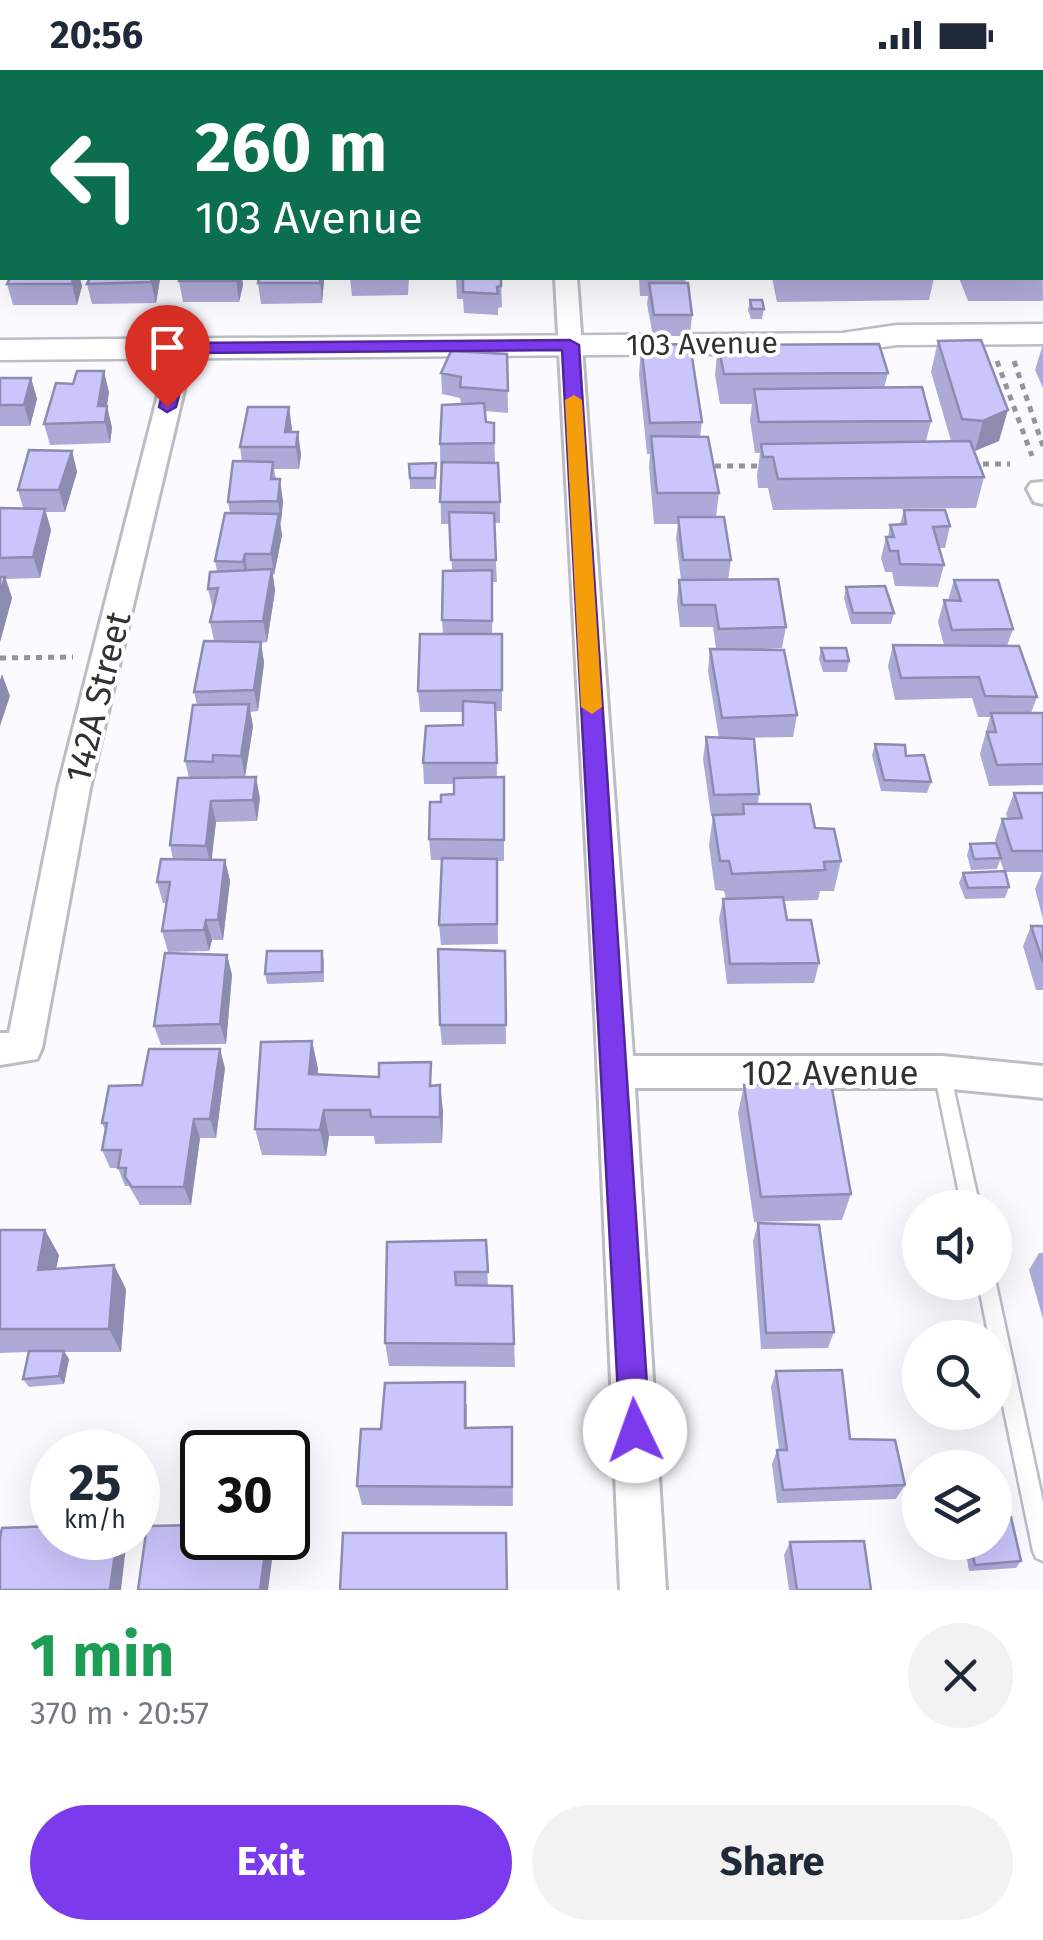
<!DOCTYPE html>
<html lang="en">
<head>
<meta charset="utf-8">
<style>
  body { margin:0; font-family:"Fira Sans",sans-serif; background:#f2f2f3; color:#1f2937; height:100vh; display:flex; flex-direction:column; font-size:38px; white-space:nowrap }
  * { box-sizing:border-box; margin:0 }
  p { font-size:32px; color:#747a83 }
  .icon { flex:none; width:55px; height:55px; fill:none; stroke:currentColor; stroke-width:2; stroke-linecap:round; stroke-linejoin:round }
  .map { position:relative; height:1520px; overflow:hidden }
  .panel { display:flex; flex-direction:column; background:#fff; flex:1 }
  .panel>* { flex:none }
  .hud { position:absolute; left:0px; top:0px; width:1045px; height:210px; box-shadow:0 10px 40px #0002; background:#0b6e4f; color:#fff; overflow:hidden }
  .buttons { position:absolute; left:902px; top:1120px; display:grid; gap:20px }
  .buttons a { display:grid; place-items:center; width:110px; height:110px; border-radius:50%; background:#fff; box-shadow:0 10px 40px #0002; font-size:50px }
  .speed { position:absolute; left:30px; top:1360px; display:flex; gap:20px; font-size:50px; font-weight:700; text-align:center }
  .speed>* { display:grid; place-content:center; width:130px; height:130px; border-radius:50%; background:#fff; box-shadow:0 10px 40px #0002; line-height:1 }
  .speed small { font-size:25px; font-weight:400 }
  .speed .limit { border:5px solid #111; border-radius:15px; background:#fff; color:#111 }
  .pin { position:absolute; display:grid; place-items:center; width:85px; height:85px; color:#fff; margin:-102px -42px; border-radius:50% 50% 50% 0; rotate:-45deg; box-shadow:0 0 10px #0007 }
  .pin .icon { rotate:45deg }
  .me { position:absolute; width:110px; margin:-55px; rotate:357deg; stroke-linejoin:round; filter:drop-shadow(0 0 8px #0008) }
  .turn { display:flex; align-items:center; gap:35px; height:210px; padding:0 30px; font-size:45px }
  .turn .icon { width:130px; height:130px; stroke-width:2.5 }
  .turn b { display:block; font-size:70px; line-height:85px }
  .round { display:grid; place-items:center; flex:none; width:105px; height:105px; border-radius:52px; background:#f2f2f3 }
  .summary { display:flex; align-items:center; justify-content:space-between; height:170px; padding:0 30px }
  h1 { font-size:60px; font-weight:700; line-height:75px; color:#1e9e55 }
  .cta { display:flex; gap:20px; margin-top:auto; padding:20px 30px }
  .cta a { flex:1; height:115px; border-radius:60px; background:#7c3aed; color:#fff; font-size:40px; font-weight:700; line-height:115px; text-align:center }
  .cta a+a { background:#f2f2f3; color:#1f2937 }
  .status { display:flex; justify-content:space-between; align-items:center; height:70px; padding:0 50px; background:#fff; direction:ltr }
  .status svg { height:28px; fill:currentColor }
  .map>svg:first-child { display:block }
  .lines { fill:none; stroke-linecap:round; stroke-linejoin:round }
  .lane-casing { stroke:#bcbcc5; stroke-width:5 }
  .street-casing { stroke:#bcbcc5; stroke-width:6 }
  .secondary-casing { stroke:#bcbcc5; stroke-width:5 }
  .path { stroke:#959599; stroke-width:5; stroke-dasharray:6 6; stroke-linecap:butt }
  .lane { fill:#fff; fill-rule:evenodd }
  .street { fill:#fff; fill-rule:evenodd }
  .secondary { fill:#fff; fill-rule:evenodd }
  .wall { fill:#aeaad8 }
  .shaded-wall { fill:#8d8bb0 }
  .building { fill:#cac6fb; stroke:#8d8bb0; stroke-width:2.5 }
  .route { fill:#7c3aed; stroke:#51269a; stroke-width:2.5 }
  .slow { fill:#f59e0b }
  .labels { text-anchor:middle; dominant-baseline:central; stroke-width:8; stroke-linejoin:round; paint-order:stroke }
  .far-street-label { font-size:30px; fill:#323235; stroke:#fff }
  .street-label { font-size:35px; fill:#323235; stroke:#fff }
</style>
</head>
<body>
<div class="status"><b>20:56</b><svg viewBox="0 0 49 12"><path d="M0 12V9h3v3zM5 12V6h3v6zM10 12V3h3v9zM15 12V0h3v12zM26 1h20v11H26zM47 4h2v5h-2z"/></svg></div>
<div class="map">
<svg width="1043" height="1520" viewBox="0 0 1043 1520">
  <rect width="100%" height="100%" fill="#fbfbff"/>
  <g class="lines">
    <defs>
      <path id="lane" d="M0,1L5,2H2V7H0Z
        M942,995L948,997L950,1002L980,1138H962L934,1002L936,997Z
        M995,1209L1043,1432V1491L1036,1488L1033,1481L995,1297V1268H989L978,1212H995Z"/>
      <path id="street" d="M546,0H564L565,2H546Z
        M897,0H915L917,2H898Z
        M0,77H2V89H0Z
        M555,208H577L633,986H942L1043,996V1028L942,1018H635L666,1520H620L595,943Z
        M182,271L194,278L90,718L42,978L37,989L0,995V963H9L58,718L170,278Z
        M1043,412V434L1034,432L1027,419L1031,413Z"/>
      <path id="secondary" d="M1043,254V274L897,275L842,283L0,290V270L842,263L897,255Z"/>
    </defs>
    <use href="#lane" class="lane-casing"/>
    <use href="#street" class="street-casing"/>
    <use href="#secondary" class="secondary-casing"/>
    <path class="path" d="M997,291L1032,386
      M1014,291L1043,376
      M971,394H1010
      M715,396H764
      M0,588L73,587"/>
    <use href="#lane" class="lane"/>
    <use href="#street" class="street"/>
    <use href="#secondary" class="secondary"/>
  </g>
  <path class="wall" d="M624,0H672V2H624Z
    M0,92H2V135H0Z
    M1042,126L1043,231H968L959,208H1042Z
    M10,208L82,216L77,235H13L7,214Z
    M180,208H242L243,215L239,232H183L179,211Z
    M350,208H409L408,225L352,226Z
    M456,208H501L502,237L498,238V245L464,243L463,229H457Z
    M639,208H692V209H686L685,213L692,245L690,266H653L647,234L648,226H640Z
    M772,208H934L929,230L777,232Z
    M160,209L156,233L92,234L87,214Z
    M324,210L322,233L261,234L258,213Z
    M750,230L764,239L762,249H751L748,240Z
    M938,271L999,371L974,381L984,407L976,438L773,440L768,418H758L757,405L760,383H755L750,350L752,334H720L715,305L718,275L888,303L884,318L931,351L926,371H951L931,302Z
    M1043,274V318L1035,300Z
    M641,275L702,352L700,367L719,423L716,447L731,490L728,510L786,557L782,578L742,580L797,645L793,667L736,668L759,724L758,734L815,758L841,791L834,821H820L818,830L784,831L787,850L819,893L814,913L727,914L719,849L723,829H726L724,821L715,820L709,775L713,746H711L703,689L706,667L719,668L708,601L710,579H716L713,557H680L677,531L679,510H681L676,468L678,454H654L649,397L650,384H647L639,305Z
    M507,284L508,343L485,341L486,352L494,353L495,393L500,432V453H494L497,512H493L492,564H502V641H496L497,707H504V791H497L498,874L441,875L439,855L442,790H431L429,769L441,732L454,724V714H424L423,693L463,655V642H420L418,621L443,564L442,550L452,501L450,454H441L440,374L461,334L460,328L442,324L441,303Z
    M0,308H31L37,329L30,356H0Z
    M109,322L107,336L112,358L110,373L50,375L44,354Z
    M289,337L292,362L301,384L299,399H274L276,409L283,431L281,453H280L282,465L274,505H273L275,521L267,572L261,573L264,593L258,641L250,642L253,656L245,707L218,706L260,728L257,751L216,752L211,790H225L230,811L223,870H212L209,881L168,882L162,861L167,833H163L157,812L173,789L170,775L189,708L185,691L197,635L194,622L214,571L210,552L213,540L208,519L217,501L215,491L230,443L228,432L242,392L240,377Z
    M72,381L77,402L65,442H46L51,460L40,508L6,509L12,528L0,572V438H23L18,420Z
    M436,393V419H410L409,394Z
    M904,440L950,456L945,478H939L944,495L938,517L895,516L892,502H885L881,488L886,467H888L890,455L900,454Z
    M954,510L1013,559L1007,576L1037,627L1031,643L1043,644V715L989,716L980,684L990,647H978L972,628L895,630L888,596L893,575H944L938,552L944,530H948Z
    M846,517L894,543L891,554H851L844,528Z
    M821,578L849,591L847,602H823L819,589Z
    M875,674L906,686L931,712L927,723L881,721L872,685Z
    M1014,723H1043V849L1035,819L1042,802H1005L1009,817L1005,828L965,829L959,813L963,803L1004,801L1000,790L997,799L971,800L967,785L970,774H996L995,770L1002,749H1008L1006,744Z
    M1031,856H1043V920H1036L1023,876Z
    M322,881L324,891V912L267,914L265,904Z
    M505,881L506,974L442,975L440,955Z
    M227,885L232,905L226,974L161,975L154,956Z
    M312,971L318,999L317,1005L433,1016L440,1015L443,1042L442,1073L375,1074L374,1066H329L326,1086L262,1085L255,1059Z
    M225,998L216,1068H200L191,1135H140L129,1116H125L118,1098H110L102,1080L106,1062L102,1053Z
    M744,1015L851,1124L842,1150L754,1152L738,1043Z
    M758,1153L834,1262L828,1278L761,1279L753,1171Z
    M0,1160L59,1185L56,1198L126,1219L121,1282H64L69,1289L64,1314L29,1317L23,1309L28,1282L0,1283Z
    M486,1170L488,1216H512L515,1297L389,1296L385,1273Z
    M1039,1183H1043V1249L1029,1200Z
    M776,1301L905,1415L896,1429L777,1433L772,1394L777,1380H779L771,1317Z
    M467,1334V1358L512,1357L513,1436L362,1435L357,1416L381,1359Z
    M790,1472L871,1520H789L784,1485Z
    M964,1472H995L1021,1491L1016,1498L969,1501Z"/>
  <path class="shaded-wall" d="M73,208H80L82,216L77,235L72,214Z
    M152,208H160V209L156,233L151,212Z
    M236,208H242L243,215L239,232Z
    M320,208H324V210L322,233Z
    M104,301L109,322L104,352L98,336Z
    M31,308L37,329L30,356L24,335Z
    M107,336L112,358L110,373L105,352Z
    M289,337L292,359L289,377L285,362Z
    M1008,340L999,371L975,381L983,351Z
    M298,362L301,384L299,399L296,377Z
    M72,381L77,402L65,442L59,420Z
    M280,409L283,431L281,453L278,431Z
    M45,439L51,460L40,508L33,487Z
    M279,444L282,465L274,505L271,484Z
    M245,484L248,506L247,514L243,492Z
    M272,499L275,521L267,572L263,551Z
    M5,507L12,528L0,572V524Z
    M261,572L264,593L258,641L254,620Z
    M2,604L10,626L0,656V610Z
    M249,634L253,656L245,707L241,686Z
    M256,707L260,728L257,751L253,730Z
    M211,731L216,752L211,796L206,776Z
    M225,790L230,811L223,870L218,850Z
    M206,850L212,870L209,881L204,860Z
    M227,885L232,905L226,974L220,954Z
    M312,971L318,999L314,1032L309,1004Z
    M220,979L225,998L216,1068L210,1049Z
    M440,1015L443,1042L442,1073L440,1047Z
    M324,1040L329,1066L326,1086L320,1060Z
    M194,1049L200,1068L191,1135L184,1117Z
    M45,1160L59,1185L51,1224L38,1200Z
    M114,1195L126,1219L121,1282L109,1259Z
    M64,1281L69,1289L64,1314L59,1306Z
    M117,1468H127L121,1520H110Z
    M267,1468H275L268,1520H260Z"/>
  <path class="building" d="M419,0H441V2H419Z
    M454,0H495V2H454Z
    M991,0H1022L1024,2H992Z
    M0,92H2V115H0Z
    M1042,126H1043V193H1042Z
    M10,208H73L72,214H7Z
    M90,208H152L151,212L87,214Z
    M180,208H236V211H179Z
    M259,208H320V213H258Z
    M456,208H501V216L497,217L498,224L463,222V208Z
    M649,213H688L692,245H654Z
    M750,230H762L764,239H752Z
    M981,270L1008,340L983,351L962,349L938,271Z
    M690,274L702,352L650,353L641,275Z
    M879,274L888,303L724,304L718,275Z
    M451,281L507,284L508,321L460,317L461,307L441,303Z
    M77,301H104L98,336H107L105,352L44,354L56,313L73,314Z
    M0,308H31L24,335H0Z
    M922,317L931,351L759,352L754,319Z
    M484,333L486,352L494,353V373L440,374L442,335Z
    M248,337H289L285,362H298L296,377H240Z
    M651,366L708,367L719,423H657Z
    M970,371L984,407L778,409L773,387H763L761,374Z
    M29,380L72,381L59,420H18Z
    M233,391L273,392L271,409H280L278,431L228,432Z
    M442,392L498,393L500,432H440Z
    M436,393L435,408H410L409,394Z
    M0,438L45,439L33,487L0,488Z
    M904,440H945L950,456L933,457L944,495L900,494L898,481H890L886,467H894L890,455L906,454Z
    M449,442L494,443L496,490H451Z
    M225,443L279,444L271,484H245L243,492L215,491Z
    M678,447H724L731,490H683Z
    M272,499L263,551L210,552L218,518L208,519L210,502Z
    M492,500V551L442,550L443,501Z
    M0,507H5L0,524Z
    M778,509L786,557L719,559L715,535H682L679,510Z
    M954,510H998L1013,559L952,560L944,530L961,531Z
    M885,516L894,543H853L846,517Z
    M420,564H502V620L418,621Z
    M204,571L261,572L254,620L194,622Z
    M893,575L1019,576L1037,627L985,626L979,607L901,608Z
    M821,578H846L849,591H825Z
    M710,579L784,580L797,645L722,648Z
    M463,631L495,633L497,693H423L426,656L463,655Z
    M249,634L241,686L213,685V692L185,691L193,635Z
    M991,643H1043V694L997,695L987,662H996Z
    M706,667L754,669L759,724L714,725Z
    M875,674L905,675L906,686L924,685L931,712L884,710Z
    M256,707L253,730L211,731L206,776L170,775L178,708Z
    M504,707V770L429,769L430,732H441V725L454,724V708Z
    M1014,723H1043V781H1012L1002,749L1022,748Z
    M743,734H810L815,758L834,759L841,791L824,792L825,800L732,804L729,791H720L713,745L744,744Z
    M996,773L1001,788L974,789L970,774Z
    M442,788L497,789V854L439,855Z
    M161,789L225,790L218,850H206L204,860L162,861L170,812H157Z
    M1005,801L1009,817L968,818L963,803Z
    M783,827L787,850H811L819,893L730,894L723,829Z
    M1031,856H1043V892Z
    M438,879L505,881L506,955H440Z
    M267,881H322V902L265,904Z
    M165,883L227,885L220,954L154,956Z
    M312,971L309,1004L379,1007V993L431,992L430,1016L440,1015V1047H371L370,1040H324L320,1060L255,1059L261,972Z
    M149,979H220L210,1049H194L184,1117H132L125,1107L126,1098H118L121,1080H102L107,1053H102L109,1016L142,1015Z
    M831,1013L851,1124L761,1127L744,1015Z
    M758,1153L819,1155L834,1262L766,1263Z
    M0,1160H45L38,1200L114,1195L109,1259H0Z
    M486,1170L488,1202H455L456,1215L512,1216L514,1274L385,1273L387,1172Z
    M29,1281H64L59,1306L23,1309Z
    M842,1300L850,1369L895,1370L905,1415L783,1420L777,1380H787L776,1301Z
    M465,1312V1358L512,1357V1417L357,1416L361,1359H381L385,1313Z
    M995,1447H1011L1021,1491L975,1495L970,1472H995Z
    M202,1455V1468H267L260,1520H138L147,1456Z
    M52,1456V1468H117L110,1520H0V1468L2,1458Z
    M343,1463H506L507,1520H340Z
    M864,1471L871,1520H797L790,1472Z"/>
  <path class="route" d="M570,270L579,275L650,1361L645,1371L635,1376L624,1371L620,1361L562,280L190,283L176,337L167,342L159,337L174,278L182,273Z"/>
  <path class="slow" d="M574,325L582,330L602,637L592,644L581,637L565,330Z"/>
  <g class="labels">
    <g class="far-street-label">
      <text transform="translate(702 274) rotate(-1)">103 Avenue</text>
    </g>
    <g class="street-label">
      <text transform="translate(98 627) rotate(-76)">142A Street</text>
      <text x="830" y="1003">102 Avenue</text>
    </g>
  </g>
</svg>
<div class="buttons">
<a><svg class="icon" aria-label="sound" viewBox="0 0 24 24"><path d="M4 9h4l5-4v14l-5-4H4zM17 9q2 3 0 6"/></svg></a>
<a><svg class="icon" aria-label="search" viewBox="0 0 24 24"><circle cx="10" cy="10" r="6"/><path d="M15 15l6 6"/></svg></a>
<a><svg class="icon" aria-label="layers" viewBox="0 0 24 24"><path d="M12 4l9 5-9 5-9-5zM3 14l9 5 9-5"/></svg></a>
</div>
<div class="speed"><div>25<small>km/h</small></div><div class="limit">30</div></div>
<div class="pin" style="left:167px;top:337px;background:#d93025"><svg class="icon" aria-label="arrive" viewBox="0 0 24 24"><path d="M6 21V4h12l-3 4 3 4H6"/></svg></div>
<svg class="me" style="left:635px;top:1361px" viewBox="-20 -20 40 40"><circle r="19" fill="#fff"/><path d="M0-13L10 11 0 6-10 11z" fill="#7c3aed"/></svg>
<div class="hud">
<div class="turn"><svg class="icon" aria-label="left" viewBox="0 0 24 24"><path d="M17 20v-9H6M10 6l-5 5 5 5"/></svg><div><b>260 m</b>103 Avenue</div></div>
</div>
</div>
<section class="panel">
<div class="summary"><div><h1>1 min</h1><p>370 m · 20:57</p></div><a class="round"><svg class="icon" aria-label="close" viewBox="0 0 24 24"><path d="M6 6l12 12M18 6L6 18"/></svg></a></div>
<div class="cta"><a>Exit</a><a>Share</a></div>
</section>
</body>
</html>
